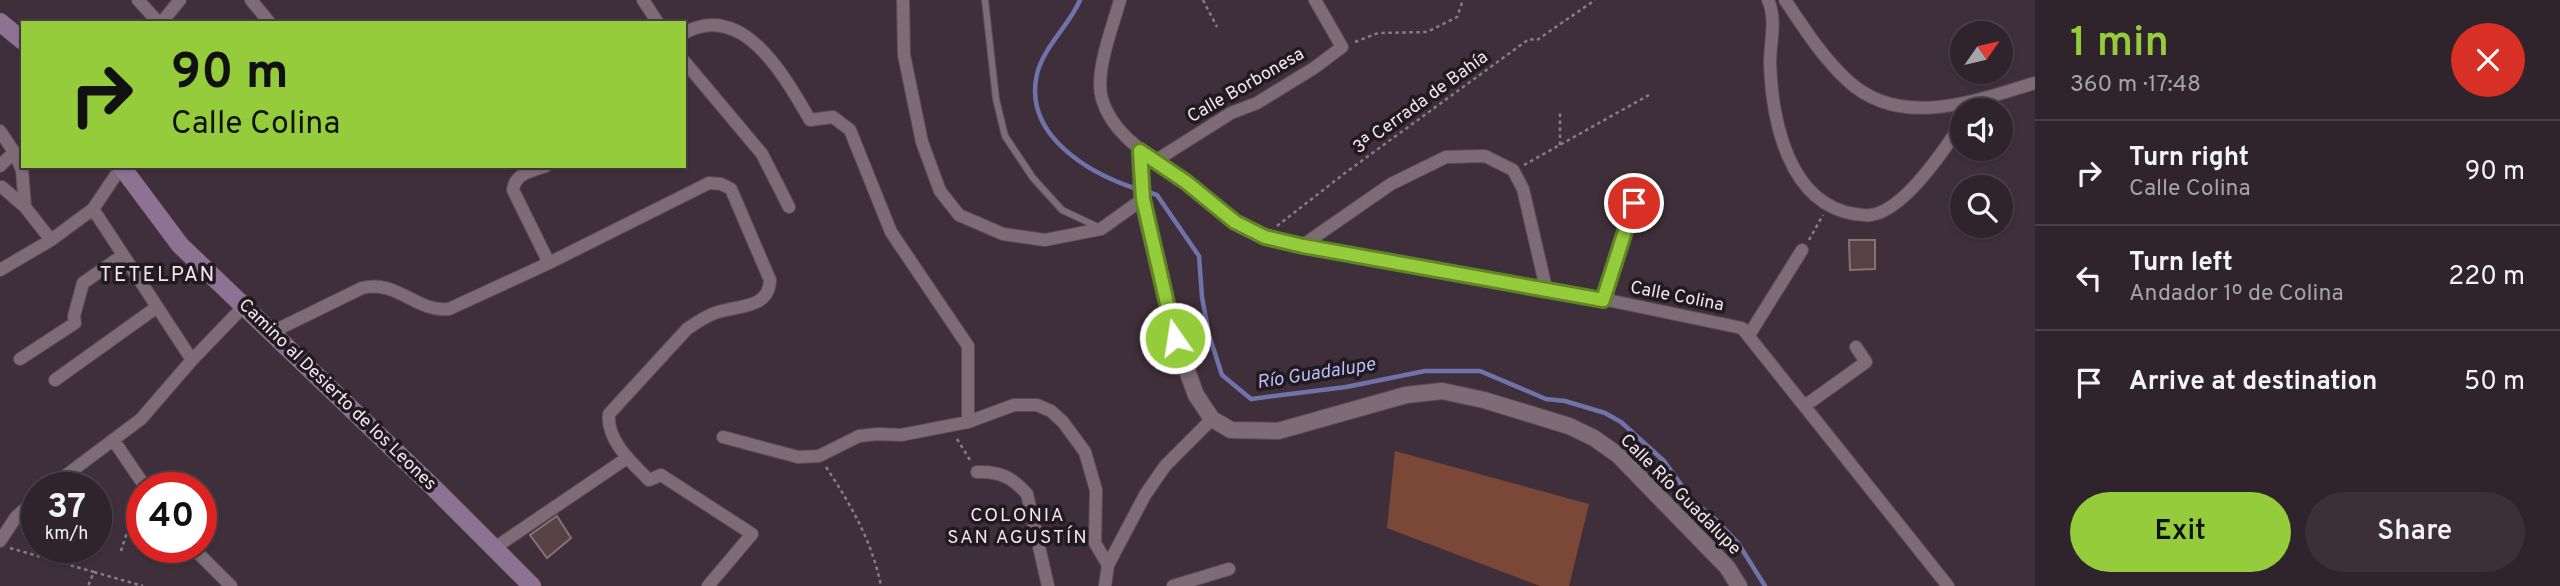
<!DOCTYPE html>
<html lang="en">
<head>
<meta charset="utf-8">
<style>
  body { margin:0; font-family:Overpass,sans-serif; background:#3b2f38; color:#f1f3f6; height:100vh; display:flex; flex-direction:column; font-size:26px; white-space:nowrap }
  * { box-sizing:border-box; margin:0 }
  p { font-size:23px; color:#a7a4a9 }
  .icon { flex:none; width:38px; height:38px; fill:none; stroke:currentColor; stroke-width:2; stroke-linecap:round; stroke-linejoin:round }
  .map { position:relative; flex:1; overflow:hidden }
  .details { display:flex; flex-direction:column; background:#2f232c; width:525px }
  .details>* { flex:none }
  .guide { position:absolute; left:21px; top:21px; width:665px; height:147px; border-radius:0px; box-shadow:0 2px 5px #0004,0 0 0 2px #4a4048; background:#95cc3b; color:#111; overflow:hidden }
  .needle { width:46px; rotate:56deg }
  .fabs { position:absolute; left:1950px; top:21px; display:grid; gap:14px }
  .fabs a { display:grid; place-items:center; width:63px; height:63px; border-radius:50%; background:#2f232c; box-shadow:0 2px 5px #0004,0 0 0 2px #4a4048; font-size:35px }
  .speed { position:absolute; left:21px; top:472px; display:flex; gap:14px; font-size:35px; font-weight:700; text-align:center }
  .speed>* { display:grid; place-content:center; width:91px; height:91px; border-radius:50%; background:#2f232c; box-shadow:0 2px 5px #0004,0 0 0 2px #4a4048; line-height:1 }
  .speed small { font-size:18px; font-weight:400 }
  .speed .limit { border:10px solid #d22; background:#fff; color:#111 }
  .pin { position:absolute; display:grid; place-items:center; width:60px; height:60px; color:#fff; margin:-30px; border:4px solid #fff; border-radius:50%; box-shadow:0 2px 7px #0007 }
  .me { position:absolute; width:77px; margin:-38px; rotate:347deg; stroke-linejoin:round; filter:drop-shadow(0 0 5px #0008) }
  .turn { display:flex; align-items:center; gap:24px; height:147px; padding:0 35px; font-size:32px }
  .turn .icon { width:91px; height:91px; stroke-width:2.5 }
  .turn b { display:block; font-size:49px; line-height:60px }
  .round { display:grid; place-items:center; flex:none; width:74px; height:74px; border-radius:37px; background:#3b2f38 }
  .head { display:flex; align-items:center; justify-content:space-between; height:119px; padding:0 35px }
  h1 { font-size:42px; font-weight:600; line-height:52px; color:#95cc3b }
  .button { display:flex; gap:14px; margin-top:auto; padding:14px 35px }
  .button a { flex:1; height:80px; border-radius:42px; background:#95cc3b; color:#111; font-size:28px; font-weight:600; line-height:80px; text-align:center }
  .button a+a { background:#3b2f38; color:#f1f3f6 }
  ul { padding:0; list-style:none }
  li { display:flex; align-items:center; gap:21px; height:105px; padding:0 35px; border-top:2px solid #4a4048 }
  li div { flex:1 }
  li b { display:block; font-size:26px }
  li em { font-style:normal }
  main { display:flex; flex:1; min-height:0 }
  .map>svg:first-child { display:block }
  .green { fill:#7b4838 }
  .lines { fill:none; stroke-linecap:round; stroke-linejoin:round }
  .stream { stroke:#6f73a8; stroke-width:4.5 }
  .building { fill:#564144; stroke:#877173; stroke-width:2 }
  .service-casing { stroke:#5b4d56; stroke-width:8 }
  .minor-casing { stroke:#5b4d56; stroke-width:14 }
  .tertiary-casing { stroke:#5b4d56; stroke-width:18 }
  .secondary-casing { stroke:#5b4d56; stroke-width:19 }
  .path { stroke:#897c85; stroke-width:2.5; stroke-dasharray:3.5 3.5; stroke-linecap:butt }
  .service { stroke:#7d6b76; stroke-width:6 }
  .minor { stroke:#7d6b76; stroke-width:12 }
  .tertiary { stroke:#7d6b76; stroke-width:16 }
  .secondary { stroke:#8e7294; stroke-width:18 }
  .route-casing { stroke:#618526; stroke-width:18 }
  .route { stroke:#95cc3b; stroke-width:12 }
  .labels { text-anchor:middle; dominant-baseline:central; stroke-width:7; stroke-linejoin:round; paint-order:stroke }
  .street-label { font-size:18px; fill:#f1e6ed; stroke:#211a1f }
  .water-label { font-size:19px; font-style:italic; fill:#b8befd; stroke:#211a1f }
  .neighbourhood-label { font-size:19px; letter-spacing:2px; fill:#f1e6ed; stroke:#211a1f }
  .quarter-label { font-size:21px; letter-spacing:2px; fill:#f1e6ed; stroke:#211a1f }
</style>
</head>
<body>
<main>
<div class="map">
<svg width="2035" height="586" viewBox="0 0 2035 586">
  <rect width="100%" height="100%" fill="#3f2f3a"/>
  <path class="green" d="M1395,451L1589,504L1569,586H1540L1387,528Z"/>
  <g class="lines">
    <path class="stream" d="M1080,0C1069,26 1044,46 1037,74C1023,135 1088,173 1137,189
      M1145,191L1157,195L1199,256L1202,297L1209,335L1222,375L1251,399L1346,387L1425,371H1480L1546,399L1565,401L1605,413L1621,422L1664,461L1693,501L1715,519L1738,543L1765,586"/>
  </g>
  <path class="building" d="M1849,240H1875V269L1850,270Z
    M557,516L571,538L547,558L530,535Z"/>
  <g class="lines">
    <defs>
      <path id="service" d="M985,0L996,99L1005,136L1033,178L1062,210L1098,227"/>
      <path id="minor" d="M138,0L159,23
        M251,0L270,23
        M643,0L658,23
        M903,0L904,55L922,142L940,191L959,215L1003,234L1045,240L1101,229L1143,199
        M1120,0C1113,26 1094,73 1102,99C1114,140 1157,159 1188,183C1204,196 1219,214 1238,223C1259,234 1279,241 1303,245L1569,292L1742,328L1948,586
        M1768,0C1777,20 1770,42 1770,63C1772,120 1788,203 1854,214C1859,214 1865,216 1870,215C1903,212 1945,149 1962,123
        M1785,0C1804,28 1822,57 1847,80C1900,130 1975,101 2035,83
        M161,23L180,0
        M684,33C744,0 786,79 810,120L833,117L850,130L891,232L968,346V422
        M684,61L762,154L789,207
        M0,131L14,152L22,170L25,207L51,240
        M1155,161L1231,113L1257,103L1314,68L1342,47L1315,0
        M0,166L14,152
        M546,166C532,171 515,173 513,190L549,263
        M2,187L25,207
        M93,209L192,360
        M1303,245L1391,184L1446,157L1485,156L1513,170L1523,189L1546,288
        M0,270L51,240L93,209L122,166
        M1603,300L1634,203
        M272,332L362,288C397,279 417,313 449,309L549,263L709,183L721,184L731,189L770,280C769,310 736,305 715,313C704,317 696,323 687,329L609,414C606,440 632,463 649,480L661,475L752,534L708,586
        M1749,335L1802,250
        M20,359L75,323L74,316L83,283L123,255
        M55,380L157,307
        M1806,405L1866,362L1856,347
        M723,437L798,457L819,456L859,436L878,434L901,435L968,422L1014,405H1037L1051,411L1063,422L1085,452L1096,490L1095,543L1108,565
        M114,441L146,488
        M977,472C999,471 1012,477 1027,494L1048,586
        M49,488L141,419L192,360L244,306
        M0,541L16,517L37,498
        M496,547L627,458
        M193,548L231,586
        M1105,586L1108,565L1145,495L1165,466L1212,419
        M1173,586L1229,569"/>
      <path id="tertiary" d="M1140,151L1142,198L1175,338L1196,395L1212,419L1231,430L1278,431L1406,395L1442,391L1484,400L1569,426L1594,438L1618,455L1727,567L1739,586"/>
      <path id="secondary" d="M0,22L23,41
        M121,166L180,245L437,491L532,586"/>
    </defs>
    <use href="#service" class="service-casing"/>
    <use href="#minor" class="minor-casing"/>
    <use href="#tertiary" class="tertiary-casing"/>
    <use href="#secondary" class="secondary-casing"/>
    <path class="path" d="M1203,0L1217,27
      M1355,42L1378,33L1427,32L1457,17L1463,0
      M1560,145V110
      M1524,165L1649,95
      M1277,226L1345,173L1529,39L1537,40L1595,0
      M1809,240L1823,215
      M957,439L970,460
      M826,467C851,505 872,541 881,586
      M10,548L94,572L88,586
      M121,551L132,517L142,508
      M94,572L143,586"/>
    <use href="#service" class="service"/>
    <use href="#minor" class="minor"/>
    <use href="#tertiary" class="tertiary"/>
    <use href="#secondary" class="secondary"/>
  </g>
  <g class="lines">
    <defs>
      <path id="route" d="M1175,338L1143,199L1140,151L1186,182L1235,222L1265,237L1303,246L1603,300L1634,203"/>
    </defs>
    <use href="#route" class="route-casing"/>
    <use href="#route" class="route"/>
  </g>
  <g class="labels">
    <g class="street-label">
      <text transform="translate(1246 86) rotate(-30)">Calle Borbonesa</text>
      <text transform="translate(1421 103) rotate(-36)">3ª Cerrada de Bahía</text>
      <text transform="translate(1677 297) rotate(11)">Calle Colina</text>
      <text transform="translate(337 395) rotate(44)">Camino al Desierto de los Leones</text>
      <text transform="translate(1680 495) rotate(45)">Calle Río Guadalupe</text>
    </g>
    <g class="water-label">
      <text transform="translate(1316 374) rotate(-9)">Río Guadalupe</text>
    </g>
    <g class="neighbourhood-label">
      <text x="1018" y="516">COLONIA<tspan x="1018" dy="22">SAN AGUSTÍN</tspan></text>
    </g>
    <g class="quarter-label">
      <text x="158" y="275">TETELPAN</text>
    </g>
  </g>
</svg>
<div class="fabs">
<a><svg class="needle" viewBox="-14 -14 28 28"><path d="M0-13l5 13h-10z" fill="#e53935"/><path d="M0 13l5-13h-10z" fill="#a7a4a9"/></svg></a>
<a><svg class="icon" aria-label="sound" viewBox="0 0 24 24"><path d="M4 9h4l5-4v14l-5-4H4zM17 9q2 3 0 6"/></svg></a>
<a><svg class="icon" aria-label="search" viewBox="0 0 24 24"><circle cx="10" cy="10" r="6"/><path d="M15 15l6 6"/></svg></a>
</div>
<div class="speed"><div>37<small>km/h</small></div><div class="limit">40</div></div>
<div class="pin" style="left:1634px;top:203px;background:#d93025"><svg class="icon" aria-label="arrive" viewBox="0 0 24 24"><path d="M6 21V4h12l-3 4 3 4H6"/></svg></div>
<svg class="me" style="left:1175px;top:338px" viewBox="-20 -20 40 40"><circle r="17" fill="#95cc3b" stroke="#fff" stroke-width="3"/><path d="M0-11L8 9 0 5-8 9z" fill="#fff"/></svg>
<div class="guide">
<div class="turn"><svg class="icon" aria-label="right" viewBox="0 0 24 24"><path d="M7 20v-9h11M14 6l5 5-5 5"/></svg><div><b>90 m</b>Calle Colina</div></div>
</div>
</div>
<section class="details">
<div class="head"><div><h1>1 min</h1><p>360 m · 17:48</p></div><a class="round" style="background:#d93025;color:#fff"><svg class="icon" aria-label="close" viewBox="0 0 24 24"><path d="M6 6l12 12M18 6L6 18"/></svg></a></div>
<ul>
<li><svg class="icon" aria-label="right" viewBox="0 0 24 24"><path d="M7 20v-9h11M14 6l5 5-5 5"/></svg><div><b>Turn right</b><p>Calle Colina</p></div><em>90 m</em></li>
<li><svg class="icon" aria-label="left" viewBox="0 0 24 24"><path d="M17 20v-9H6M10 6l-5 5 5 5"/></svg><div><b>Turn left</b><p>Andador 1º de Colina</p></div><em>220 m</em></li>
<li><svg class="icon" aria-label="arrive" viewBox="0 0 24 24"><path d="M6 21V4h12l-3 4 3 4H6"/></svg><div><b>Arrive at destination</b></div><em>50 m</em></li>
</ul>
<div class="button"><a>Exit</a><a>Share</a></div>
</section>
</main>
</body>
</html>
